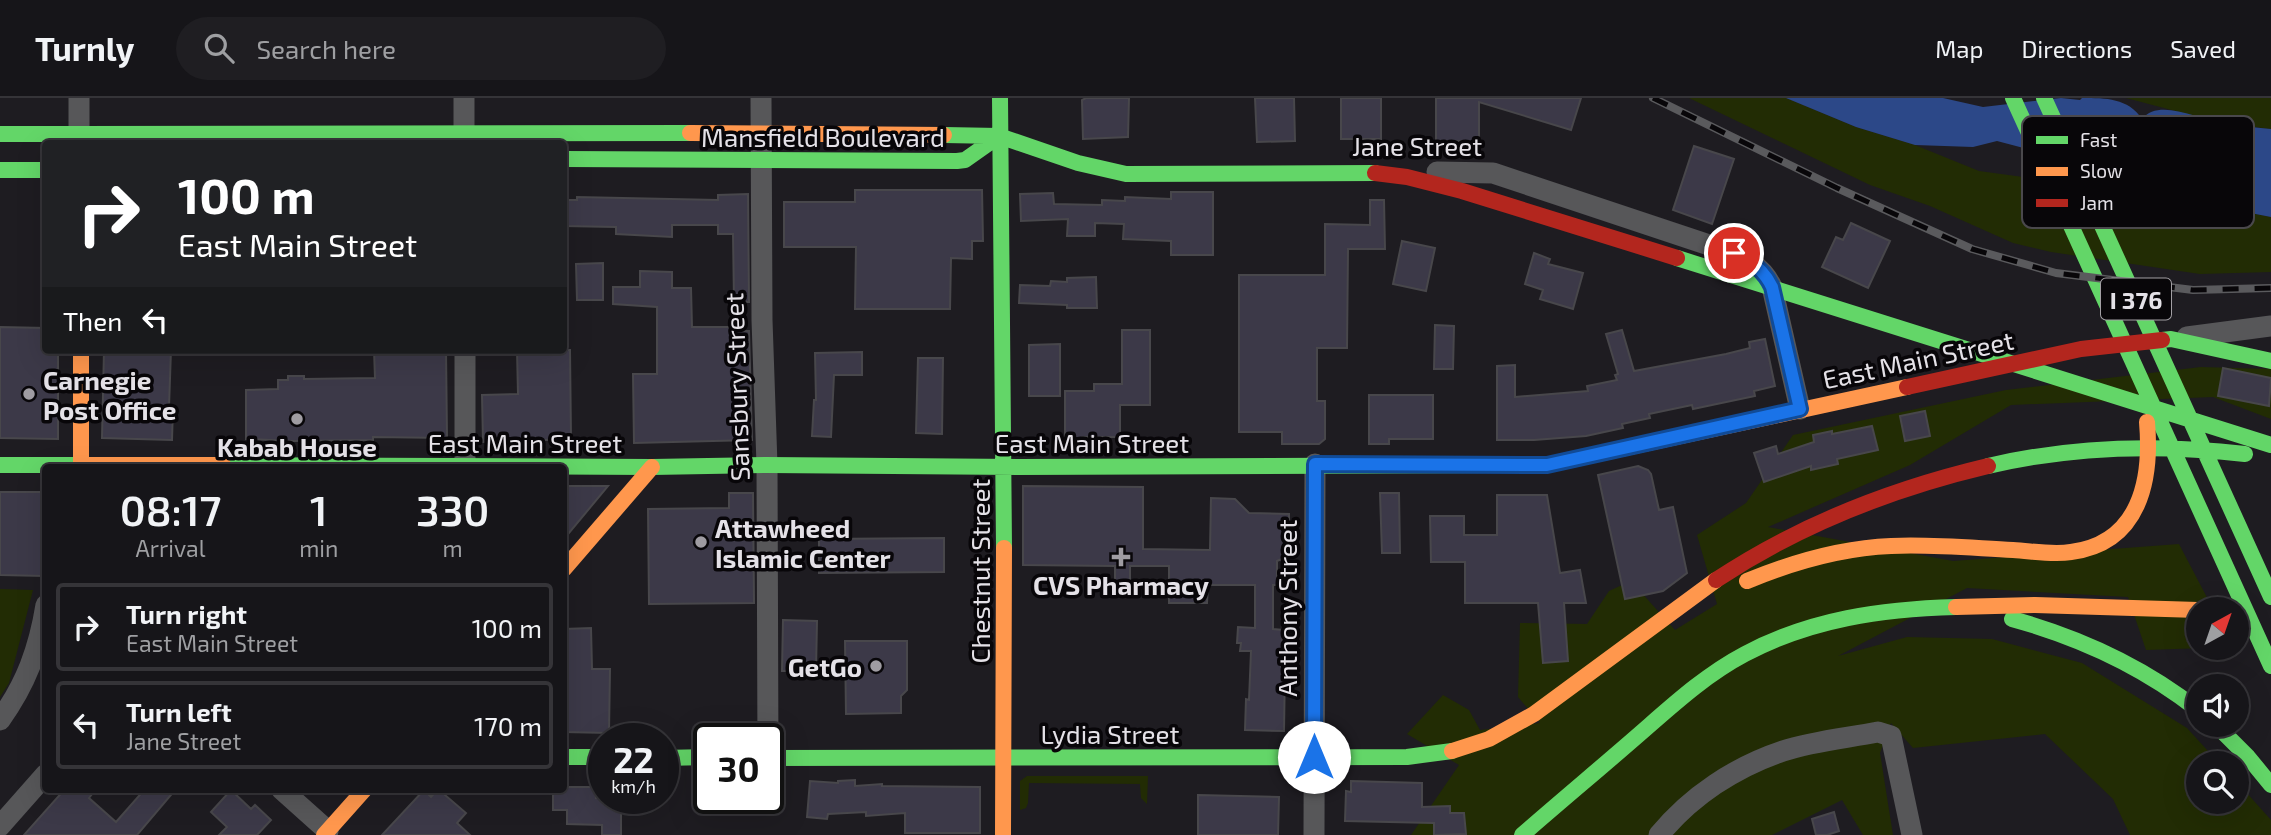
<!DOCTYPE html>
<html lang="en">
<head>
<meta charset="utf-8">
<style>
  body { margin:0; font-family:"Exo 2",sans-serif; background:#1f1e22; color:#f1f3f6; height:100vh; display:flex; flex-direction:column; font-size:26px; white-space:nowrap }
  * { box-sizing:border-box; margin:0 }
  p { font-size:23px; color:#9e9fa2 }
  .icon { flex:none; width:38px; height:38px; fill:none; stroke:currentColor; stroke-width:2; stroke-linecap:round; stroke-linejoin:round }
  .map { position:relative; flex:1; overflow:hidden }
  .sheet { position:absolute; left:42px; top:366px; width:525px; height:329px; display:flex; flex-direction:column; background:#161519; border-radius:7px; box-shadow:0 7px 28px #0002,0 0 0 2px #353438 }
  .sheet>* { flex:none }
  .guide { position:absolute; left:42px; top:42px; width:525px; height:214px; border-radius:7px; box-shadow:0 7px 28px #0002,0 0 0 2px #353438; background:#202124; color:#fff; overflow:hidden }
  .needle { width:46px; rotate:40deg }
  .fabs { position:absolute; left:2186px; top:499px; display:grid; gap:14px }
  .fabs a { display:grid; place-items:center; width:63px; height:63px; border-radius:50%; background:#161519; box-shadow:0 7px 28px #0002,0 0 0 2px #353438; font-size:35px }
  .speed { position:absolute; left:588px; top:625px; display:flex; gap:14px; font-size:35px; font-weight:700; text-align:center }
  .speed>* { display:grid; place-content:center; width:91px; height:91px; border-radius:50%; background:#161519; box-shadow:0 7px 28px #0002,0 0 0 2px #353438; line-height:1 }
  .speed small { font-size:18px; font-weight:400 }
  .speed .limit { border:4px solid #111; border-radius:10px; background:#fff; color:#111 }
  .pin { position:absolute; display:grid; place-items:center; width:60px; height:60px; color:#fff; margin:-30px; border:4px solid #fff; border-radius:50%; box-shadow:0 2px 7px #0007 }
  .me { position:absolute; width:77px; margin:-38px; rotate:0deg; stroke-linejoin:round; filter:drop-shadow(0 0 5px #0008) }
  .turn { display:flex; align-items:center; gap:24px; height:147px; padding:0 21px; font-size:32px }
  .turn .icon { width:91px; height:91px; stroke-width:2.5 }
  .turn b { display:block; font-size:49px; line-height:60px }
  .then { display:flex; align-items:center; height:66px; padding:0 21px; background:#0003; gap:14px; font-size:26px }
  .eta { display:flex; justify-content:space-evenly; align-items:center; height:119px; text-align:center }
  .eta b { font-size:42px; font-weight:600; line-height:49px }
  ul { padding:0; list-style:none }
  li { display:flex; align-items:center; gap:21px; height:88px; margin:0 14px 10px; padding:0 7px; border:4px solid #353438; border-radius:7px }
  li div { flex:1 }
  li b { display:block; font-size:26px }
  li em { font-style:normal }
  header { display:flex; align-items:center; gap:42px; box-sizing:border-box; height:98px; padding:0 35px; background:#161519; border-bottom:2px solid #353438 }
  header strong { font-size:33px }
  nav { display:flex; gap:38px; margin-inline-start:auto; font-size:24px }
  .search { width:490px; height:63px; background:#1f1e22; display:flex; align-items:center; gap:18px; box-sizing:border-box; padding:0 24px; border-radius:38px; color:#9e9fa2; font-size:26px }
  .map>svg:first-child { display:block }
  .green { fill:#222c04 }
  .water { fill:#2c4888 }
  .building { fill:#3c3948; stroke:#48474b; stroke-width:2 }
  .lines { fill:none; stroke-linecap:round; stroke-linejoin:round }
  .street { stroke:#575759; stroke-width:21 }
  .fast { stroke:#63d668; stroke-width:16 }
  .slow { stroke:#ff974d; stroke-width:16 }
  .jam { stroke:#b3261e; stroke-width:16 }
  .rail-casing { stroke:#5a5a5d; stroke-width:8 }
  .rail { stroke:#080609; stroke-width:5; stroke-dasharray:16; stroke-linecap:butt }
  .route-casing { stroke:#114b97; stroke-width:18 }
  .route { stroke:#1a73e8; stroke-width:12 }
  .poi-dot { fill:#9f9ca2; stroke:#080609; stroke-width:2.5 }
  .labels { text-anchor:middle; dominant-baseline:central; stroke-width:7; stroke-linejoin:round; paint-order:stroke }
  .shield { fill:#080609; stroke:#a29fa4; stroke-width:2 }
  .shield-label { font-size:24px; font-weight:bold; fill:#e4e1e7 }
  .street-label { font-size:26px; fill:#e4e1e7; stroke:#080609 }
  .poi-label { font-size:26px; font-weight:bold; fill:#e4e1e7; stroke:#080609; text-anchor:start }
  .key { fill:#080609; stroke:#4a484c; stroke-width:2 }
  .key-label { font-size:19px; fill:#e4e1e7 }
</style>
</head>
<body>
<header>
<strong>Turnly</strong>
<div class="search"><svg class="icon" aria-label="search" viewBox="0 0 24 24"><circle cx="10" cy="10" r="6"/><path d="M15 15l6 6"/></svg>Search here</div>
<nav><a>Map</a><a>Directions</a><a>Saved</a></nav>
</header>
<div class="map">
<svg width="2271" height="737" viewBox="0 0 2271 737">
  <rect width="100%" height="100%" fill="#1e1c21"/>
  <path class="green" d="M1689,0H1786L1856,29L1915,47L1979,73L2163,98L2271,119V174L2200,176L2051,154L2013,145L1930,108L1870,87Z
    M2126,0H2271V31L2221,25Z
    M2201,269L2271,271V321L2213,299L2011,307L1910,367L1768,429L1953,463L2179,446L2213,511H2198V550H2204L2146,552L2128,499L1967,490L1838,558L1907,539L1992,541L2082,565L2187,630L2219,665H2198V704H2236L2237,684L2271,722V737H2130L2113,701L2045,636L1913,650L1891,625L1880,655L1893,737H1863L1842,702L1772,737H1411L1459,667L1407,636L1443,597L1469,612L1480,632L1540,625L1518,599L1520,525L1587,526L1609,493L1631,483L1675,532L1717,506L1697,437L1746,405L1793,337L2006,292Z
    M0,491L33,492L9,585L0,599Z
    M1027,678H1148L1147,706L1141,700L1140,686L1029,685L1028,705L1026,710L1020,712V683Z"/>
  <path class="water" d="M1786,0H1943L1983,9L2061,0L2080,2L2082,0C2106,0 2128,0 2142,21C2159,0 2198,21 2221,25C2237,28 2254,29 2271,31V119L2163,98L2158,85L1997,43L1973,49L1915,47L1856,29Z"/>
  <path class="building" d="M1086,0H1129L1128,39L1083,41L1082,2Z
    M1255,0H1294L1295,43L1257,44Z
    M1341,0H1381V41H1341Z
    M1436,0H1581L1571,32L1479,4V43H1436Z
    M1694,48L1734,61L1712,126L1673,112Z
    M855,92H982L983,143H972V161L951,160L950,211H855L856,149H784V104H855Z
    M1171,94H1213V157H1171V143L1123,141L1124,126L1095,125V138H1067L1068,121L1021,123L1020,96L1053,95L1054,106L1102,107V102L1125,103V99L1171,101Z
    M748,96L749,204H734L733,136H718V127H672V139L616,136V129L564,128V102H577V99L718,102V97Z
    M1370,102H1384L1385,151H1348L1347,250H1317V303H1325V341L1319,346H1282V334H1239V177H1325V126L1370,127Z
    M1851,125L1890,143L1868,190L1822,169L1836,139L1843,142Z
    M1402,143L1435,150L1426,193L1393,186Z
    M1534,155L1550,161L1548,166L1583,175L1573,211L1540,201L1543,192L1525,186Z
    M603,165V202H577L576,166Z
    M640,173L672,174V190H691L692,229H735V233H749L752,342L634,345L633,276H657V209L613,206V189H640Z
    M1096,179L1097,210H1067V207L1019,205L1020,187L1050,188L1051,183L1067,184V180Z
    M1435,227L1454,228L1453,271H1434Z
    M0,229L46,230V252H58V341L0,340Z
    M1122,232H1150V307H1120V339H1082V344H1065V293H1094V286H1122Z
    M1622,232L1634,273L1726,256L1750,250L1749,244L1765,241L1775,288L1754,293L1755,298L1712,307L1693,311L1692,307L1649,316L1650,320L1622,326L1623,330L1586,338L1534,342H1497V268L1515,267V299L1588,293L1587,288L1617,282L1615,277L1618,276L1606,236Z
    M1060,246V298H1029V247Z
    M104,252H171L169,309H173L172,342L102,340Z
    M374,252H446L447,340L373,339V342L293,343L246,341V292L278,291V282H288V278H304V281L375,280Z
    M517,252H570L571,341L483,344L482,297L518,296Z
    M862,254V277H834L831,339L812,338L814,302H816L815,255Z
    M918,260H943L942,336L916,335Z
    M2223,270L2271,280L2269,308L2218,298Z
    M1369,297H1433V341H1389V346H1369Z
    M1925,313L1930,338L1905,343L1900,318Z
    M1872,328L1878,352L1837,361L1838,366L1811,372V368L1764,384L1754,355L1776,348L1778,356L1814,344L1813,337L1832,333V336Z
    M1638,368L1648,372L1651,376L1659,412L1673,409L1687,475L1663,493L1625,501L1598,377Z
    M564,388H608L564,441Z
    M1023,388L1143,389V451L1210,452L1211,400L1235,401L1249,415L1289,416V453L1284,452V460L1277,463V487H1273V531L1283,532L1281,568H1285L1284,633L1245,632L1246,601L1249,602L1251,553H1240L1241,545H1237L1238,529L1255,530V487H1208L1207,505H1169V468H1130V486H1115V468L1023,467Z
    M0,394H45L44,478L0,477Z
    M729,395H753L754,505L649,506L648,411L729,410Z
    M1380,395H1399L1400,455H1382Z
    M1497,397H1547L1560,475L1580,472L1586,505H1564L1568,563L1543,565L1538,505H1465V464H1431L1430,418H1464V437H1497Z
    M944,440V474L819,475V441Z
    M783,522L817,523L816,573H782Z
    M591,530L592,571H610L609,635L564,634V531Z
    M845,543H907V592L901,598V615L846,616Z
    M855,682V688L882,686V688L980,689V735H905V715L866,718V714L828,716L827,721L807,719L810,683L838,685V683Z
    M1351,683L1422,685V709L1450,708V715H1464L1466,736L1434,737V725L1345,723L1346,693L1351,694Z
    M564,689H595L596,700H621V737H602V727L567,726V712H553V691H564Z
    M65,691H96L89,700L116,724L145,691H176L137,737H24Z
    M438,691L466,715L457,725L470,737H382L424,692L431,699Z
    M231,692L251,711L255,707L271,722L257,737H219L227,729L211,714Z
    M1198,697L1279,699L1278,737H1198Z
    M1834,714L1839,733L1827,737H1816L1812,721Z"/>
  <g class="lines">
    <path class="street" d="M761,0L762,222L767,367L768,660
      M79,36V0
      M464,46V0
      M1437,74L1493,75L1733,155C1751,162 1764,172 1772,189L1800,311
      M2187,239L2271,228
      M465,369V252
      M0,622C26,586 39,551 46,507
      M281,691L328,733
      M0,728L46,676
      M1314,737L1315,366
      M1659,737C1691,698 1735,669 1783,653C1813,643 1847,640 1878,634L1891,638L1912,737"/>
    <path class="fast" d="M1000,0L1004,450
      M2013,0L2271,568
      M2044,0L2271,499
      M0,36H79V46
      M79,36L690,35
      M944,37L999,38L1078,65L1126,76L1375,75
      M564,61L957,63L965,62L999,38
      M0,72H46
      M1677,160L2271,347
      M2162,242L2171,241L2271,263
      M0,367H81
      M223,367L652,369
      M1988,368C2073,348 2158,346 2245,356
      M652,369L767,367L1019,369L1491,367
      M2012,521C2081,540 2142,568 2198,612
      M2215,626L2248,659L2271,687
      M564,659H604
      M663,660L709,659
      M768,660L1407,659L1452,653
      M1522,737C1562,702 1603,668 1643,633C1675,605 1707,576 1745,556C1811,521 1882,511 1956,509"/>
    <path class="slow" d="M690,35L944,37
      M81,252V367H223
      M1491,367H1547L1907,289
      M564,471L652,369
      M1747,483C1793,464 1841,450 1891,448C1931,446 1972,450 2013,452C2032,453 2052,457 2071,454C2140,445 2152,382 2147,324
      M1956,509L2035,507L2198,512
      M1452,653L1489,641L1534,616L1716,482
      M324,737L365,691
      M1003,737L1004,450"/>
    <path class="jam" d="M1375,75L1407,79L1462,93L1677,160
      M1907,289L2081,251L2162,242
      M1716,482C1799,427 1891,391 1988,368"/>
    <defs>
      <path id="rail" d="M1653,0L1837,90L1972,151L2056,175L2193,192L2271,190"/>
    </defs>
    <use href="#rail" class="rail-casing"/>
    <use href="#rail" class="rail"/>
  </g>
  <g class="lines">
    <defs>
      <path id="route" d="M1314,659L1315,366L1547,367L1800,311L1772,189C1764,172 1751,162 1734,155"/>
    </defs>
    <use href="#route" class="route-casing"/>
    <use href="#route" class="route"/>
  </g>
  <g class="poi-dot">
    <circle cx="29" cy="296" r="7"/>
    <circle cx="297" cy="321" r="7"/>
    <circle cx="701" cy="444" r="7"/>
    <path d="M1117.5 448.5h7v7h7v7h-7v7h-7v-7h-7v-7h7z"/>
    <circle cx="876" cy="568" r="7"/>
  </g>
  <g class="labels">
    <rect class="shield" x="2101" y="180.5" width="70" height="41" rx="5"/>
    <g class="shield-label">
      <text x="2136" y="201">I 376</text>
    </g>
    <g class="street-label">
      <text x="823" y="38">Mansfield Boulevard</text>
      <text x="1417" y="47">Jane Street</text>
      <text transform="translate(1918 261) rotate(-12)">East Main Street</text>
      <text transform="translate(736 289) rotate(-92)">Sansbury Street</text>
      <text x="525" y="344">East Main Street</text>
      <text x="1092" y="344">East Main Street</text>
      <text transform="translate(979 473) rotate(-90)">Chestnut Street</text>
      <text transform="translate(1286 510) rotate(-90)">Anthony Street</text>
      <text x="1110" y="635">Lydia Street</text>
    </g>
    <g class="poi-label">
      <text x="43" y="281">Carnegie<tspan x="43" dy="30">Post Office</tspan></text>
      <text x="297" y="348" text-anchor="middle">Kabab House</text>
      <text x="715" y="429">Attawheed<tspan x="715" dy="30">Islamic Center</tspan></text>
      <text x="1121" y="486" text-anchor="middle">CVS Pharmacy</text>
      <text x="862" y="568" text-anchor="end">GetGo</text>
    </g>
  </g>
  <rect x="2022" y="18" width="232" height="112" rx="10" class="key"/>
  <rect x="2036" y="38" width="32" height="8" fill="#63d668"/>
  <rect x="2036" y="69" width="32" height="9" fill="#ff974d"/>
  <rect x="2036" y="101" width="32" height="8" fill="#b3261e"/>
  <g class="key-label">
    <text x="2080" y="49">Fast</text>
    <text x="2080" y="80">Slow</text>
    <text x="2080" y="112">Jam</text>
  </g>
</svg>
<div class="fabs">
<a><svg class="needle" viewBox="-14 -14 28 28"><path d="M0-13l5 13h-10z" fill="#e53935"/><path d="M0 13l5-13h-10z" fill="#9e9fa2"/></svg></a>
<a><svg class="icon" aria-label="sound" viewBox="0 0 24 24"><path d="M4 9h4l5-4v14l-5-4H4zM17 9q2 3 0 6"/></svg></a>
<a><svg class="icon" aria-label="search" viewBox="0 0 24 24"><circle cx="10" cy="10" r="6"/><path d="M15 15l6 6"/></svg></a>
</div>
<div class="speed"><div>22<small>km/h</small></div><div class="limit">30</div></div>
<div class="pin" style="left:1734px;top:155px;background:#d93025"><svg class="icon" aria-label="arrive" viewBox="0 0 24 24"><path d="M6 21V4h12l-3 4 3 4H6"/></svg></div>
<svg class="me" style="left:1314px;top:659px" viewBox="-20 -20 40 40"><circle r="19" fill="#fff"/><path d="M0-13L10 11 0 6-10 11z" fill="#1a73e8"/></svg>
<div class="guide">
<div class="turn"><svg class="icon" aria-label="right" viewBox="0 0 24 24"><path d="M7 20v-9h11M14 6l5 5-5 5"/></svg><div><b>100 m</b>East Main Street</div></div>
<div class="then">Then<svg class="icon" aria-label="left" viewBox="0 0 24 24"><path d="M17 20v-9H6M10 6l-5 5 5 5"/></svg></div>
</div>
<section class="sheet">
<div class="eta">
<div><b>08:17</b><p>Arrival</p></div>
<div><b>1</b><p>min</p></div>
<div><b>330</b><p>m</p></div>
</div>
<ul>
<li><svg class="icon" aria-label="right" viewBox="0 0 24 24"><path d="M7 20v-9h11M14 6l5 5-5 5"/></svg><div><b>Turn right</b><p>East Main Street</p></div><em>100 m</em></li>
<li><svg class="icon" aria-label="left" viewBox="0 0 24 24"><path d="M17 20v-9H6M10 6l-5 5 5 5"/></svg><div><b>Turn left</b><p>Jane Street</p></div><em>170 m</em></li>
</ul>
</section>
</div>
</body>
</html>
